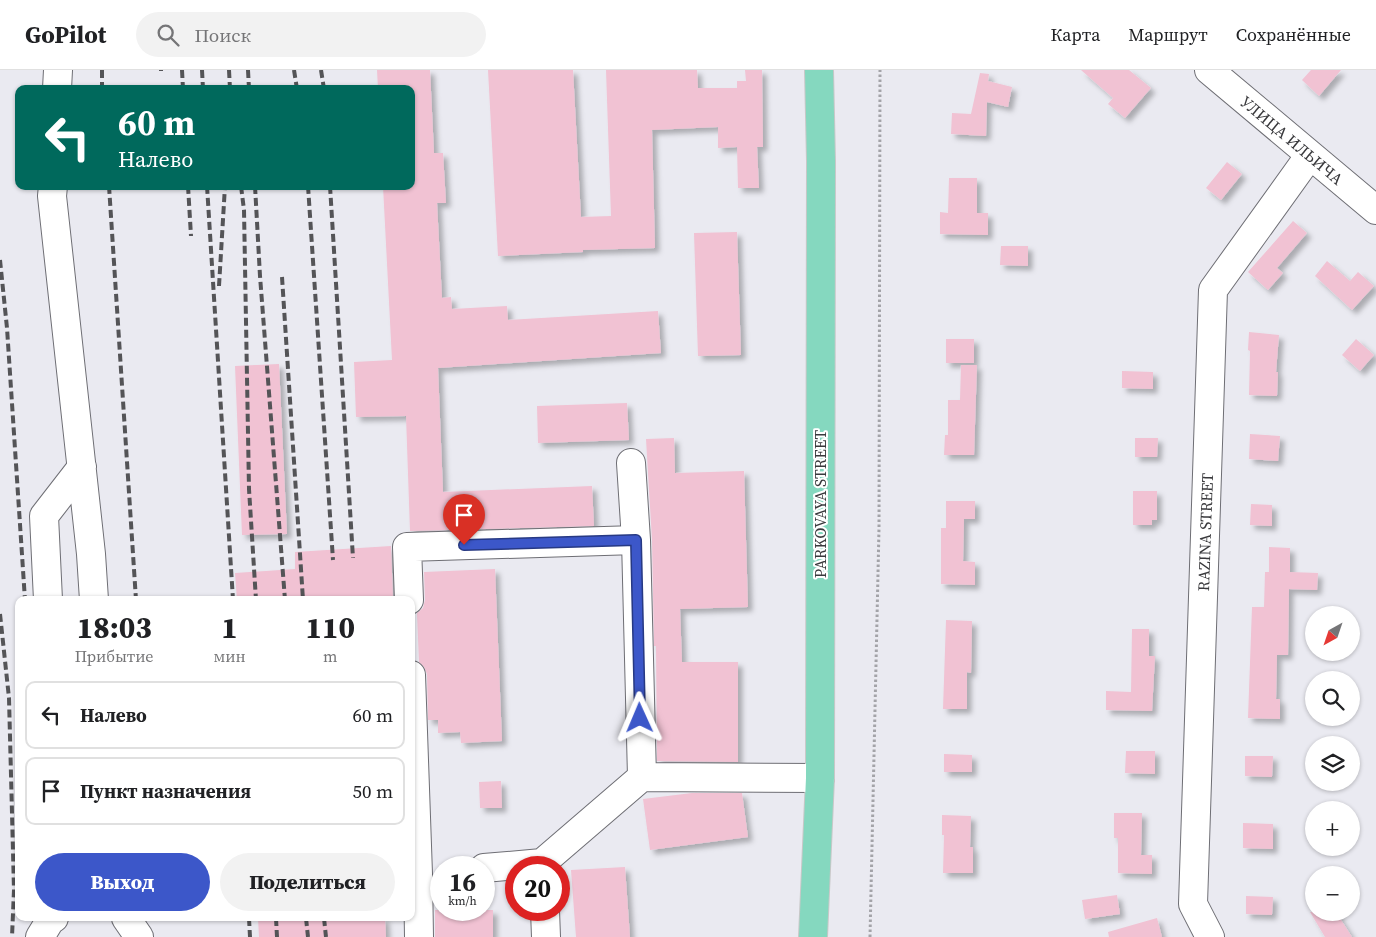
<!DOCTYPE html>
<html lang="ru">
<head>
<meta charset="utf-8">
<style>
  body { margin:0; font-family:"Source Serif 4",serif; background:#f2f2f2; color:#202124; height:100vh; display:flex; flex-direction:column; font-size:19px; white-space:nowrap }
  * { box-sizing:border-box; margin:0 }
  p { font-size:16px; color:#757577 }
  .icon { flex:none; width:28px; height:28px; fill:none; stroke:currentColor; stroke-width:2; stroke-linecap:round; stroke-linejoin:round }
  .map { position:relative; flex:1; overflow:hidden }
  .sheet { position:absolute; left:15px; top:526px; width:400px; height:325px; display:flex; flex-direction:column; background:#fff; border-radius:10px; box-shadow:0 1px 4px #0004 }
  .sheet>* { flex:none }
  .top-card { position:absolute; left:15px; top:15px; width:400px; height:105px; border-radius:10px; box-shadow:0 1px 4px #0004; background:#00695c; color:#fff; overflow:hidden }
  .needle { width:32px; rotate:220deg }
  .controls { position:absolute; left:1305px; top:536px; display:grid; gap:10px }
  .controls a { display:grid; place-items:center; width:55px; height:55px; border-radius:50%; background:#fff; box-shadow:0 1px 4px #0004; font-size:25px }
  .speed { position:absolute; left:430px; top:786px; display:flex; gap:10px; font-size:25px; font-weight:700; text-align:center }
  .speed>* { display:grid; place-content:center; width:65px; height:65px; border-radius:50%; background:#fff; box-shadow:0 1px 4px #0004; line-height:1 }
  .speed small { font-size:12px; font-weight:400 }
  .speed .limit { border:8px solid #d22; background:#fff; color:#111 }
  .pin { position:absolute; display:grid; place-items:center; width:42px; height:42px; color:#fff; margin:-51px -21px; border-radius:50% 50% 50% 0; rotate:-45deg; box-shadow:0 0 5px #0007 }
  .pin .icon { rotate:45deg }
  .me { position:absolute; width:55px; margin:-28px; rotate:359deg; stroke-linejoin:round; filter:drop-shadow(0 0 4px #0008) }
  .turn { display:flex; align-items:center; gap:18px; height:105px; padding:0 20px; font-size:22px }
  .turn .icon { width:65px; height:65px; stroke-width:2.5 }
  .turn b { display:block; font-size:35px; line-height:42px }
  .eta { display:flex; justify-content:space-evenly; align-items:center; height:85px; text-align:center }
  .eta b { font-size:30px; font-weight:800; line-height:35px }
  .button { display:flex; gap:10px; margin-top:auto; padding:10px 20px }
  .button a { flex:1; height:58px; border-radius:30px; background:#3c57c9; color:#fff; font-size:20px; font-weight:800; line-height:58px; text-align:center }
  .button a+a { background:#f2f2f2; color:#202124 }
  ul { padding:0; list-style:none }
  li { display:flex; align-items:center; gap:15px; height:68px; margin:0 10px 8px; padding:0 10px; border:2px solid #e0e0e0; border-radius:10px }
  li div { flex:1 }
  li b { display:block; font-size:19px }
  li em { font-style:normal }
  header { display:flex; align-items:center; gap:30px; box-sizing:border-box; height:70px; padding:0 25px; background:#fff; border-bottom:1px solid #e0e0e0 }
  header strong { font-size:24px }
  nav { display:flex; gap:28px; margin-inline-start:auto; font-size:18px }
  .search { width:350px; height:45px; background:#f2f2f2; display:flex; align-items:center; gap:12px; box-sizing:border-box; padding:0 18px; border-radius:28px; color:#757577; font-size:19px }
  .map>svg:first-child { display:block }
  .building { fill:#f1c2d3; filter:url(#shadow) }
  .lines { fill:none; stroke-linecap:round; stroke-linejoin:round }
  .minor-casing { stroke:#6e6e74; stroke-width:30 }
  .major-casing { stroke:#c8c8c8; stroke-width:30 }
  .path { stroke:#a3a3a8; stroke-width:3; stroke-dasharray:2.5 2.5; stroke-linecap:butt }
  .minor { stroke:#fff; stroke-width:28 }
  .major { stroke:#85d8bf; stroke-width:28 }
  .rail { stroke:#545457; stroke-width:4; stroke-dasharray:8 4; stroke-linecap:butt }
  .route-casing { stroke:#273983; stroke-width:12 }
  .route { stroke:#3c57c9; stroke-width:9 }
  .labels { text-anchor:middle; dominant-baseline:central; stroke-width:4; stroke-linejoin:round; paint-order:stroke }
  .street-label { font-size:16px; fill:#39393c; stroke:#fff }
</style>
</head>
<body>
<header>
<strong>GoPilot</strong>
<div class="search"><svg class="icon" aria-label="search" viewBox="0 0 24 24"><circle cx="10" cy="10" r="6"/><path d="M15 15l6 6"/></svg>Поиск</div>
<nav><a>Карта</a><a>Маршрут</a><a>Сохранённые</a></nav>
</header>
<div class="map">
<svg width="1376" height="867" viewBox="0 0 1376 867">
  <defs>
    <filter id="shadow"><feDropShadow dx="4.5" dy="4.5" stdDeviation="2.5" flood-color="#0004"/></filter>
  </defs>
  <rect width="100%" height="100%" fill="#eaeaf1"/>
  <path class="building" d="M377,0H430L434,83H443L446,133H437L442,228L451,227L452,239L507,236L508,250L658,241L661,283L438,298L443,422L592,416L594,456L410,461L406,346L356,347L354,292L392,290L383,116H411V19H378Z
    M488,0H573L581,147L611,146L606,0H697L698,18H737V11H746L745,0H762L763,77H757L759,118H738L737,77L718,78V57L652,60L655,178L583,180V182L498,186Z
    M1081,0H1129L1151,18L1125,48L1108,34L1113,28Z
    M1311,0H1341L1319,26L1302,10Z
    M980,3L989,4L988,11L1012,17L1008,37L987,32L986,66L951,64L952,43L971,44Z
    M1227,92L1242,104L1221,130L1206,118Z
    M949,108H977V143H988V165L940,164V142L948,143Z
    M1293,151L1307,163L1277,198L1283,203L1268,220L1248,202Z
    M737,162L741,285L698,286L694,163Z
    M1001,176H1028V196L1000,195Z
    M1327,191L1350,211L1358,202L1374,216L1352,240L1315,206Z
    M1249,262L1279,265L1276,302H1278L1277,326L1249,325L1250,281L1248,280Z
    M946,269H974V293H946Z
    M1356,269L1374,285L1360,301L1342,285Z
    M279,294L287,464L242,465L235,296Z
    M961,295H977L974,385H944L945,365H948V330H960Z
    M1122,301L1153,302V319L1122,318Z
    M627,333L629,370L538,373L537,336Z
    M1250,364L1280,366L1278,391L1249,389Z
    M674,368L675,403L744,401L748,537L680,539L682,592H738V692L657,691L656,576H654L652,470L646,369Z
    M1135,368H1158L1157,387H1135Z
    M1133,421H1157V450H1152V455H1133Z
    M946,431H975V449H964L963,491L975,492V515L941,514V458H946Z
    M1251,434L1272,435V456L1250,455Z
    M391,476L393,530H237L235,503L295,499V482Z
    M1269,477L1290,478V502L1318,503L1317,520L1289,519L1288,585H1277L1276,629H1280V649L1248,648L1252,537H1264L1265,502H1269Z
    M495,499L502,671L461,673L460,662L438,663V650H428L427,604L424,597L419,592L417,543L423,538L425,530L424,502Z
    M946,550L972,551L971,603L967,602V639H943Z
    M1132,559H1149V586H1155L1152,641L1106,640V621L1131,622Z
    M1126,681H1155V704L1125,703Z
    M944,684L972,685V702H944Z
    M1245,686H1273L1272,707L1245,706Z
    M501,711L502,738H480L479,712Z
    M692,723H742L748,767L650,780L643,729Z
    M1114,743H1142L1141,785H1152V804L1118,803V768H1114Z
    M942,745L971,746L970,777H973V803H943L944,765H942Z
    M1243,753L1273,754V779L1243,778Z
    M625,797L630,867H576L571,800Z
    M1117,825L1120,844L1085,849L1082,830Z
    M1246,826L1273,827L1272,845L1246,844Z
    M435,840H493V867H435Z
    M1310,842H1336L1352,867H1325Z
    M258,848H385L386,867H259Z
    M1157,848L1162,867H1109L1108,862Z"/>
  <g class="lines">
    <defs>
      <path id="minor" d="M1209,0L1376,140
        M57,19L58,0
        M53,116L52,126L91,484L94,530
        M631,393L636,470L642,707
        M48,530L44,446L82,397
        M409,530L407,477L636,470
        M411,605L418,804L419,867
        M484,798L542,793L642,707L820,708
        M545,840L546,867
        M126,848L139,867
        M40,867L51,849L54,848
        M1210,867L1193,834L1213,220L1310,85"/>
      <path id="major" d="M813,867L820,708L821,91L819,0"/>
    </defs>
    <use href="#minor" class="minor-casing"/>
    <use href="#major" class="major-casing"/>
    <path class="path" d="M870,867L879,458L880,0"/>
    <use href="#minor" class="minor"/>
    <use href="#major" class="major"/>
    <path class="rail" d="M102,0V19
      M161,0V1
      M182,0L183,19
      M202,0L203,19
      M229,0L230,19
      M248,0L249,19
      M294,0L297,19
      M321,0L324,19
      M109,116L136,530
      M188,116L191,166
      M207,116L233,530
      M241,116L244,140L249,419L256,530
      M255,116L260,206L285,530
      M308,116L333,490
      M330,116L353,488
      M0,190L7,258L25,530
      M282,207L303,530
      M219,216L225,116
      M0,544L9,628L14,820L12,867
      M249,848L250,867
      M276,848L277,867
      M306,848L308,867
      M324,848L326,867"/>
  </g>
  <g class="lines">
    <defs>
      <path id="route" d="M464,475L636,470L640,648"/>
    </defs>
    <use href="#route" class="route-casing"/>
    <use href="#route" class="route"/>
  </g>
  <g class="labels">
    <g class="street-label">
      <text transform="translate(1292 70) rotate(40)">УЛИЦА ИЛЬИЧА</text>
      <text transform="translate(820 434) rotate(-90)">PARKOVAYA STREET</text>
      <text transform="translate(1205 462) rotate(-88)">RAZINA STREET</text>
    </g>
  </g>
</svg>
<div class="controls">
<a><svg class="needle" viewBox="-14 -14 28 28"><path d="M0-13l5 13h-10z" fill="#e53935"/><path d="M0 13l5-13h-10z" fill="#757577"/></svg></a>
<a><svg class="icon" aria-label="search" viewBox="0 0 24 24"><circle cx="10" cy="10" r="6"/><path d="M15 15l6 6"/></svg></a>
<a><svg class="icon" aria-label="layers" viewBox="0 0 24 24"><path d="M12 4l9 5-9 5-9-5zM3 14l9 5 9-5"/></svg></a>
<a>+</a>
<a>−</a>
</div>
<div class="speed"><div>16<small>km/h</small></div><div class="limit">20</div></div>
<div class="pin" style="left:464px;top:475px;background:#d93025"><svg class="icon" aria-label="arrive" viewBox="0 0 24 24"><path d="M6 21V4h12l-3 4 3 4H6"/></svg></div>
<svg class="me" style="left:640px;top:648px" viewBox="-20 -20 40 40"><path d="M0-17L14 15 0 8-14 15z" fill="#3c57c9" stroke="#fff" stroke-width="4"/></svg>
<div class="top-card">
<div class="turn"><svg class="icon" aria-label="left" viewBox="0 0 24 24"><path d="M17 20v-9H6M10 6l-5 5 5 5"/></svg><div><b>60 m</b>Налево</div></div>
</div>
<section class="sheet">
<div class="eta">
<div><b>18:03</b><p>Прибытие</p></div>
<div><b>1</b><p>мин</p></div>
<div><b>110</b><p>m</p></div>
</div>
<ul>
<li><svg class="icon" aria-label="left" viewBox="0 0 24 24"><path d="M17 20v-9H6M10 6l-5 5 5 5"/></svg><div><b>Налево</b></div><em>60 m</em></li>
<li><svg class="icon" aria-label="arrive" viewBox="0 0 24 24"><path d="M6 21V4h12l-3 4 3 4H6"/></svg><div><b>Пункт назначения</b></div><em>50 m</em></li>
</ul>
<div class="button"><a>Выход</a><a>Поделиться</a></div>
</section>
</div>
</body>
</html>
